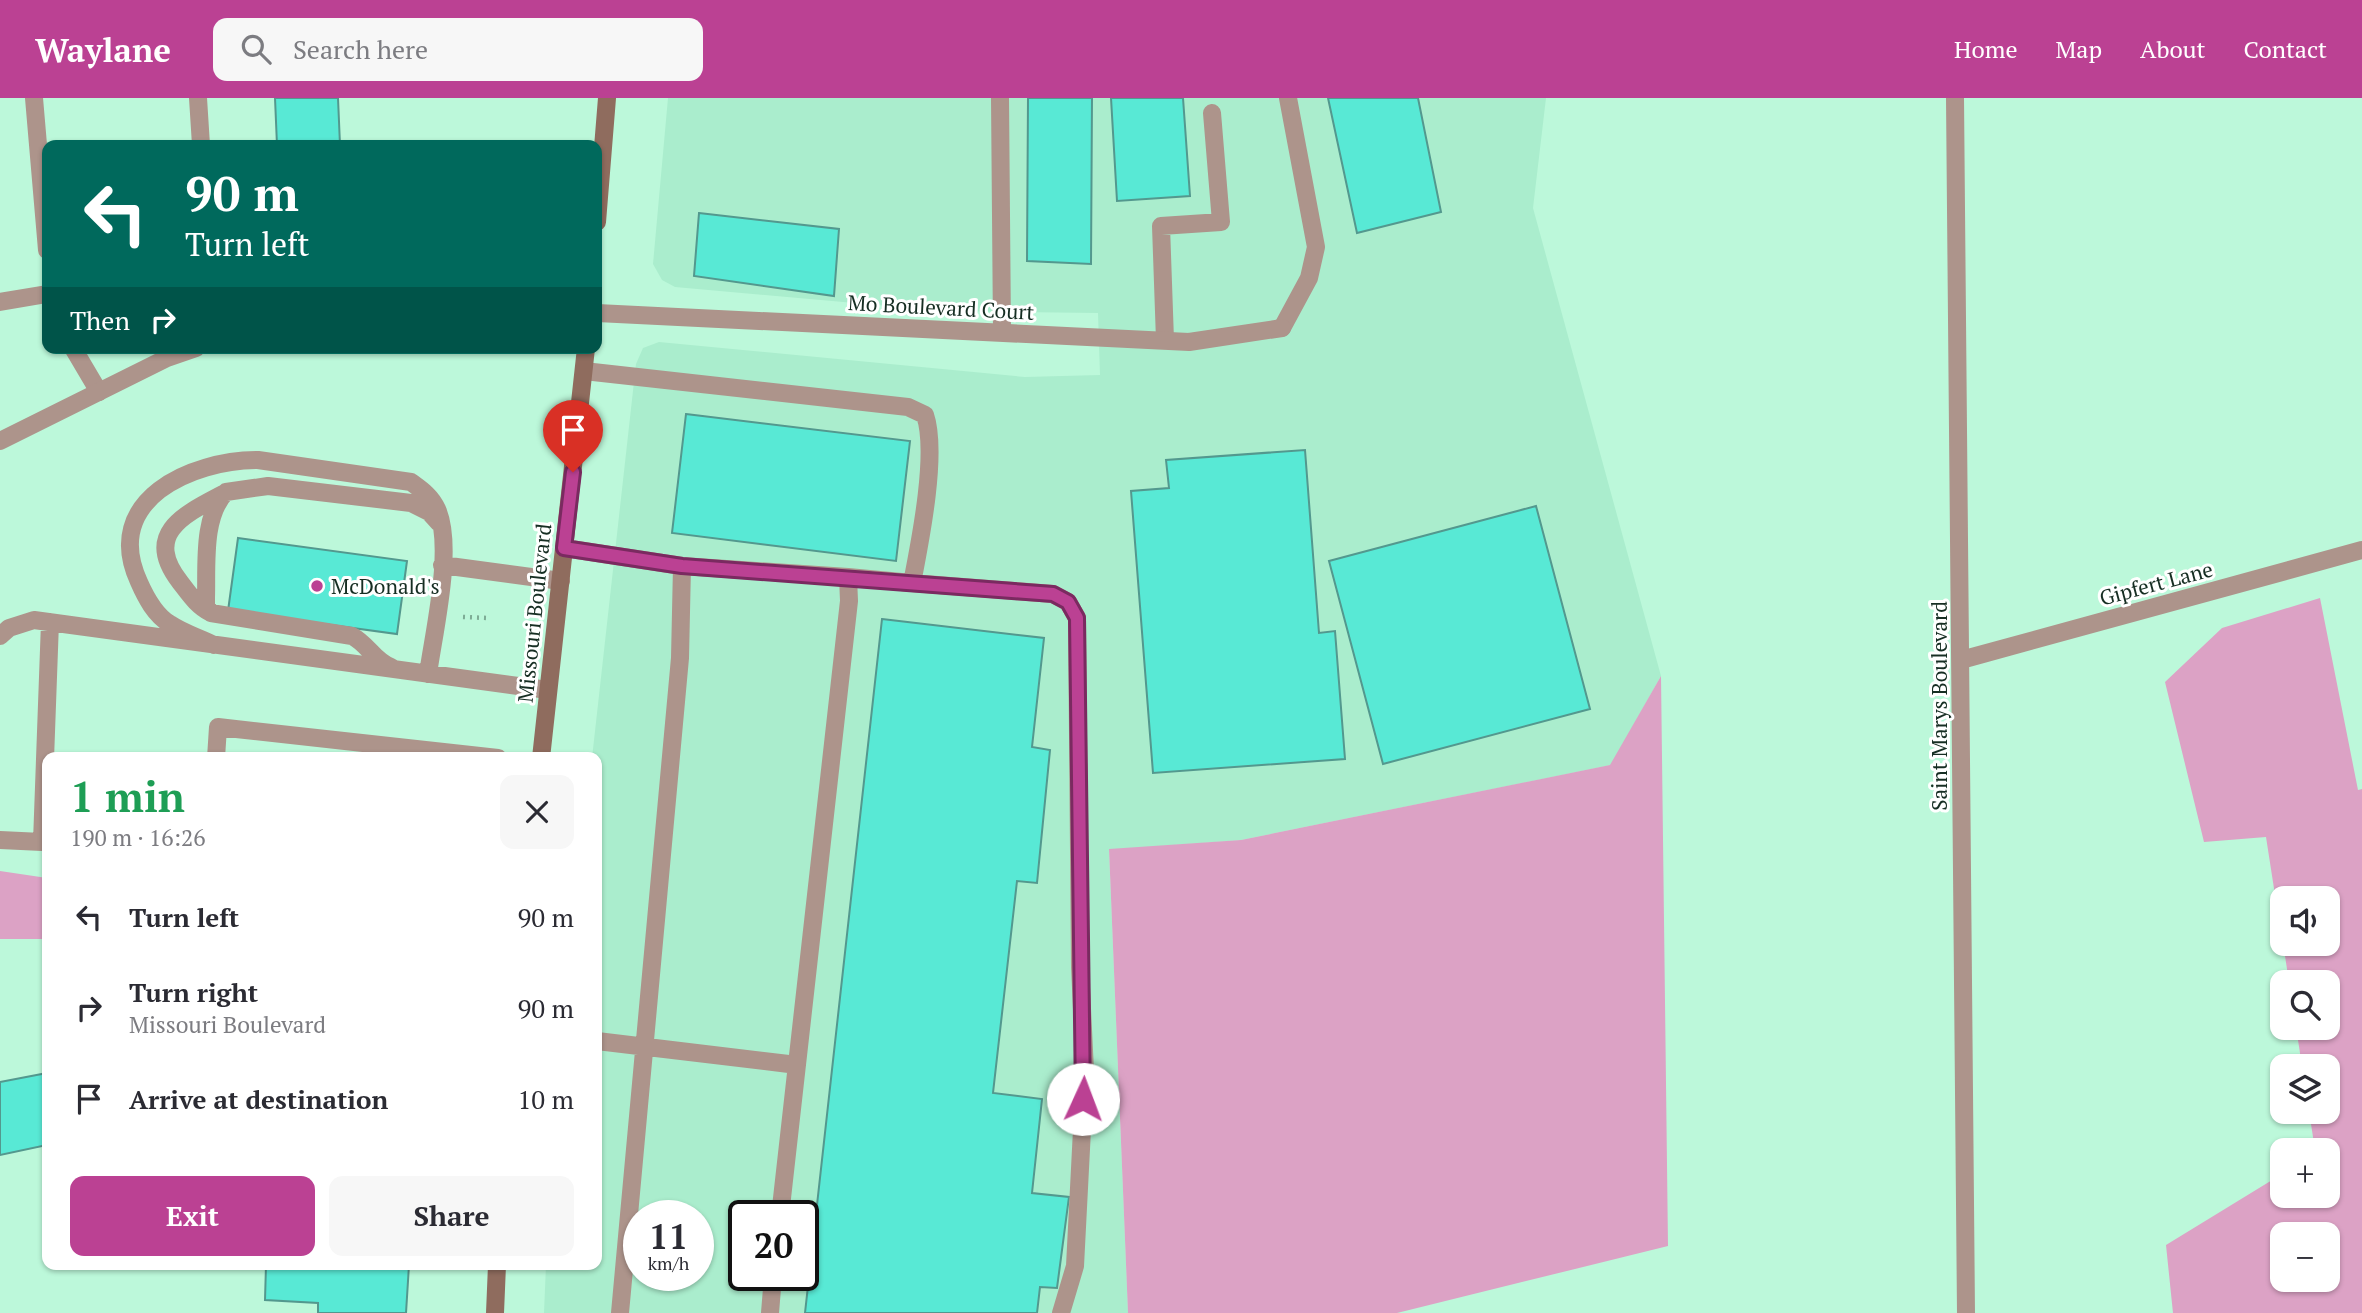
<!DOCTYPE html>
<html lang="en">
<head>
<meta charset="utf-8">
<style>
  body { margin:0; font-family:"PT Serif",serif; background:#f7f7f7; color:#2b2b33; height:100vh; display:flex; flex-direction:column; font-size:26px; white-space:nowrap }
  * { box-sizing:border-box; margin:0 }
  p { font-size:23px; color:#7c7c81 }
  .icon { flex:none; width:38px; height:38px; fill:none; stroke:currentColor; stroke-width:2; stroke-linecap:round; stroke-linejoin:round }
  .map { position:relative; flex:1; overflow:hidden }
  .sheet { position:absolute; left:42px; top:654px; width:560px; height:518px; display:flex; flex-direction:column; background:#fff; border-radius:14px; box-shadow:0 2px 5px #0004 }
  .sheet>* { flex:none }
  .top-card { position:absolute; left:42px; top:42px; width:560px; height:214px; border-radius:14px; box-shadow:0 2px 5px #0004; background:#00695c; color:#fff; overflow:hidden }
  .controls { position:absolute; left:2270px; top:788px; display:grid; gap:14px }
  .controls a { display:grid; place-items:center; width:70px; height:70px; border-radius:14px; background:#fff; box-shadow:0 2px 5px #0004; font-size:35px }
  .speed { position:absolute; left:623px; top:1102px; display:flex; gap:14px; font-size:35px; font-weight:700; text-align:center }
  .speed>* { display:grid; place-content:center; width:91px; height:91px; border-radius:50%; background:#fff; box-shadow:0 2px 5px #0004; line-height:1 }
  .speed small { font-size:18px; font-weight:400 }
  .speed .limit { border:4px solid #111; border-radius:10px; background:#fff; color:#111 }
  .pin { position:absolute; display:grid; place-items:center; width:60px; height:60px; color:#fff; margin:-72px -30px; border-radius:50% 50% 50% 0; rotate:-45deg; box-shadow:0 0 7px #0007 }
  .pin .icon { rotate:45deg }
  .me { position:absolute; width:77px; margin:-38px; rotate:2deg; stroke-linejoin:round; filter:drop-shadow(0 0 5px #0008) }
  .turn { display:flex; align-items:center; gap:24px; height:147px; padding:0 28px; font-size:32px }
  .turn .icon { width:91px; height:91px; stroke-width:2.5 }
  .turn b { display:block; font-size:49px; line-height:60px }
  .then { display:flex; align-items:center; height:66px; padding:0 28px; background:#0003; gap:14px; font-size:26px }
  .round { display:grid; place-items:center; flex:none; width:74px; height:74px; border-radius:14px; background:#f7f7f7 }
  .overview { display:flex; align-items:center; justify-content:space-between; height:119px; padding:0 28px }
  h1 { font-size:42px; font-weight:600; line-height:52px; color:#1e9e55 }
  .action { display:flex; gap:14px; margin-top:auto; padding:14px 28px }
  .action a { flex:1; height:80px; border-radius:14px; background:#bb4193; color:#fff; font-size:28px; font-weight:600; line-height:80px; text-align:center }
  .action a+a { background:#f7f7f7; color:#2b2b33 }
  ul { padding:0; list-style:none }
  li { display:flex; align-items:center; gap:21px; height:91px; padding:0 28px }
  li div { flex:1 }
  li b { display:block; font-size:26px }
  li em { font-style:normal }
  header { display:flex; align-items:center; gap:42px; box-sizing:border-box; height:98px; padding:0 35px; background:#bb4193; color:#fff }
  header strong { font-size:33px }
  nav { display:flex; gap:38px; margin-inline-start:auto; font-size:24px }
  .search { width:490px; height:63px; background:#f7f7f7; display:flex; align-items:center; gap:18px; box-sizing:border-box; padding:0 24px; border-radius:14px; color:#7c7c81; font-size:26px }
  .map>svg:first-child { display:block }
  .built { fill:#aaedcd; fill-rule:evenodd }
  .green { fill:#dca2c5; fill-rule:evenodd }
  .building { fill:#58e9d5; stroke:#53988e; stroke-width:2 }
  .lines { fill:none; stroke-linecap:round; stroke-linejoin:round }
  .path { stroke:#7dac95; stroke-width:4.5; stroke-dasharray:2 5; stroke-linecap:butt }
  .service { stroke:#ad948b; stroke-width:18 }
  .minor { stroke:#ad948b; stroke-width:18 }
  .secondary { stroke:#8f6c5e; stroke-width:18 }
  .route-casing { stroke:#7a2a60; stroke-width:18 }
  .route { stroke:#bb4193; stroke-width:12 }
  .poi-dot { fill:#bb4193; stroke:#fff; stroke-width:2.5 }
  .labels { text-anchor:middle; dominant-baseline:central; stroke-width:6; stroke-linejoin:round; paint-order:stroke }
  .street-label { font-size:21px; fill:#162e23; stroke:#fff }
  .poi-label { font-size:21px; fill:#162e23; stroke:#fff; text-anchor:start }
</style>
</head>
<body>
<header>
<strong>Waylane</strong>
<div class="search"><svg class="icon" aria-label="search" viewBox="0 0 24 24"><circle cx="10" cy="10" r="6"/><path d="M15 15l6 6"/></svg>Search here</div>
<nav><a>Home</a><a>Map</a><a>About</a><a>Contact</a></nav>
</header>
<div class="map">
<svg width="2362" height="1215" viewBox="0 0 2362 1215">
  <rect width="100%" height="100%" fill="#bcf8da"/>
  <path class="built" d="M668,0H1546L1533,110L1661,578L1611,667L1241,742L1109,752L1128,1215H544L546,1167H597V660H592L636,266L643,250L659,244L1025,279L1100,277L1098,215L944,213L675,189L662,182L653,166ZM639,1118H698V1178H639ZM744,1118H803V1178H744Z"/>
  <path class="green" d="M2320,500L2358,692L2362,691V1215H2173L2166,1147L2282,1076V1097H2328V1052H2315L2309,1013H2328V968H2302L2296,929H2328V884H2289L2283,845H2328V800H2282V842L2266,739L2204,744L2165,584L2222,530ZM2282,1136H2328V1181H2282Z
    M1661,578L1668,1148L1397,1215H1128L1109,751L1241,742L1610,667Z
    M0,773L47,780V841H0Z"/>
  <path class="building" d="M275,0H338L340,47H277Z
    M1028,0H1092L1091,166L1027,163Z
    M1111,0H1183L1190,98L1117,103Z
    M1328,0H1418L1441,114L1357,135Z
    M699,115L839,131L834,198L694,178Z
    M686,316L910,343L896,463L672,435Z
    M1305,352L1319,535L1335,533L1345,661L1153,675L1131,393L1169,390L1166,362Z
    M1536,408L1590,611L1383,666L1329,463Z
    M238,440L407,463L397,536L228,513Z
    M882,521L1044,540L1032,649L1050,652L1037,785L1017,783L993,995L1042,1001L1032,1095L1069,1099L1057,1190L1040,1189L1037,1215H805Z
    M47,975V1047L0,1057V984Z
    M266,1167H409L406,1215H318V1205L265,1202Z"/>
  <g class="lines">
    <path class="path" d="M463,519L488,520"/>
    <path class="service" d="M34,0L47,152
      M198,0L201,47
      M1000,0L1002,234
      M0,204L47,196
      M1282,230L1309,180L1316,149L1288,0
      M1165,242L1161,128L1221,124L1212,15
      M73,250L99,294
      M584,273L908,309L925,317C938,355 920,444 912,485L848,479
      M564,450L682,468L680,560L620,1215
      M442,467L561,483
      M682,468L848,479L849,503L780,1118
      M912,485L1053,496L1068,504L1077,520L1080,869L1085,973L1075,1168L1061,1215
      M211,515C197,508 190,497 180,484C143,436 183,417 223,396
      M0,538L9,530L34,522L548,592
      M214,547C200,540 183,535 170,526C155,517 146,500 139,484C101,402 191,362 258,362L411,384C422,392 431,398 437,411C454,449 434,533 428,576
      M391,569C374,563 368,546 352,538L211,515L206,508V500C207,468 202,418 226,394L268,388L411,405L429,414L439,425
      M216,660L218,629L498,660
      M0,742L42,744L50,524
      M597,943L797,967
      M770,1215L773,1178"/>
    <path class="minor" d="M1955,0L1966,1215
      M597,215L1189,244L1282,230
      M0,343L167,260L196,250
      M1961,562L2362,452"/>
    <path class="secondary" d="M597,124L607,0
      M541,660L586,250
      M495,1215L497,1167"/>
  </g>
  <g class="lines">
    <defs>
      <path id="route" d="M573,374L564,450L682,468L1053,496L1068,504L1077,520L1083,1001"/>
    </defs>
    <use href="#route" class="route-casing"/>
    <use href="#route" class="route"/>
  </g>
  <circle class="poi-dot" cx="317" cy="488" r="7"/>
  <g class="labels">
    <g class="street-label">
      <text transform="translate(941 209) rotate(3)">Mo Boulevard Court</text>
      <text transform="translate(2156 485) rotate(-15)">Gipfert Lane</text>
      <text transform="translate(534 515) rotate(-84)">Missouri Boulevard</text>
      <text transform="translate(1939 608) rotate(-90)">Saint Marys Boulevard</text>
    </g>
    <g class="poi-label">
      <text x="331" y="488">McDonald's</text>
    </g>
  </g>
</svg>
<div class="controls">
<a><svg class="icon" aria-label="sound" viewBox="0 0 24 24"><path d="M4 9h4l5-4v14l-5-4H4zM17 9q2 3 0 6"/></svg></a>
<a><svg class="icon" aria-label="search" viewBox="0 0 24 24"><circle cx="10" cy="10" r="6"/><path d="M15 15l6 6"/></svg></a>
<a><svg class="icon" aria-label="layers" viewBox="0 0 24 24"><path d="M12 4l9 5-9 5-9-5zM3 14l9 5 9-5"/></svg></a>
<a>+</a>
<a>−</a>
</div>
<div class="speed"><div>11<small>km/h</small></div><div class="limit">20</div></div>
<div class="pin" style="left:573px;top:374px;background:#d93025"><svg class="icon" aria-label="arrive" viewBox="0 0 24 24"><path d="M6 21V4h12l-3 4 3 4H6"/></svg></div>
<svg class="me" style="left:1083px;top:1001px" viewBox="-20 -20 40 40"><circle r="19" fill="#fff"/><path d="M0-13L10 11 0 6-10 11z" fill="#bb4193"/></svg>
<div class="top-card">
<div class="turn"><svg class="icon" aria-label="left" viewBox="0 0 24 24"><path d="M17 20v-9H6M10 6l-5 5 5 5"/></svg><div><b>90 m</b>Turn left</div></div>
<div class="then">Then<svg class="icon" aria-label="right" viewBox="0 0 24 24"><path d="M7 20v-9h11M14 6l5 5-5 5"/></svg></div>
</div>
<section class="sheet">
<div class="overview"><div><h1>1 min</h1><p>190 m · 16:26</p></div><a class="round"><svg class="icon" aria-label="close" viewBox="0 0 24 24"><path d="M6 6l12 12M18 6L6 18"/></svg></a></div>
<ul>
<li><svg class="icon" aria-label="left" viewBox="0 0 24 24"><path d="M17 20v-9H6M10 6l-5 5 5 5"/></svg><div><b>Turn left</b></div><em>90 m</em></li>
<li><svg class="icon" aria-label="right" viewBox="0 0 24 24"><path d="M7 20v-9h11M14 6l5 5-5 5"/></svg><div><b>Turn right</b><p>Missouri Boulevard</p></div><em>90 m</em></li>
<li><svg class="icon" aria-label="arrive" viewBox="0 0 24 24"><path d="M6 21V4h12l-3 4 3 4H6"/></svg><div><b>Arrive at destination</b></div><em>10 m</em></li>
</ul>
<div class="action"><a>Exit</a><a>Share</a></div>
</section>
</div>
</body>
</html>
